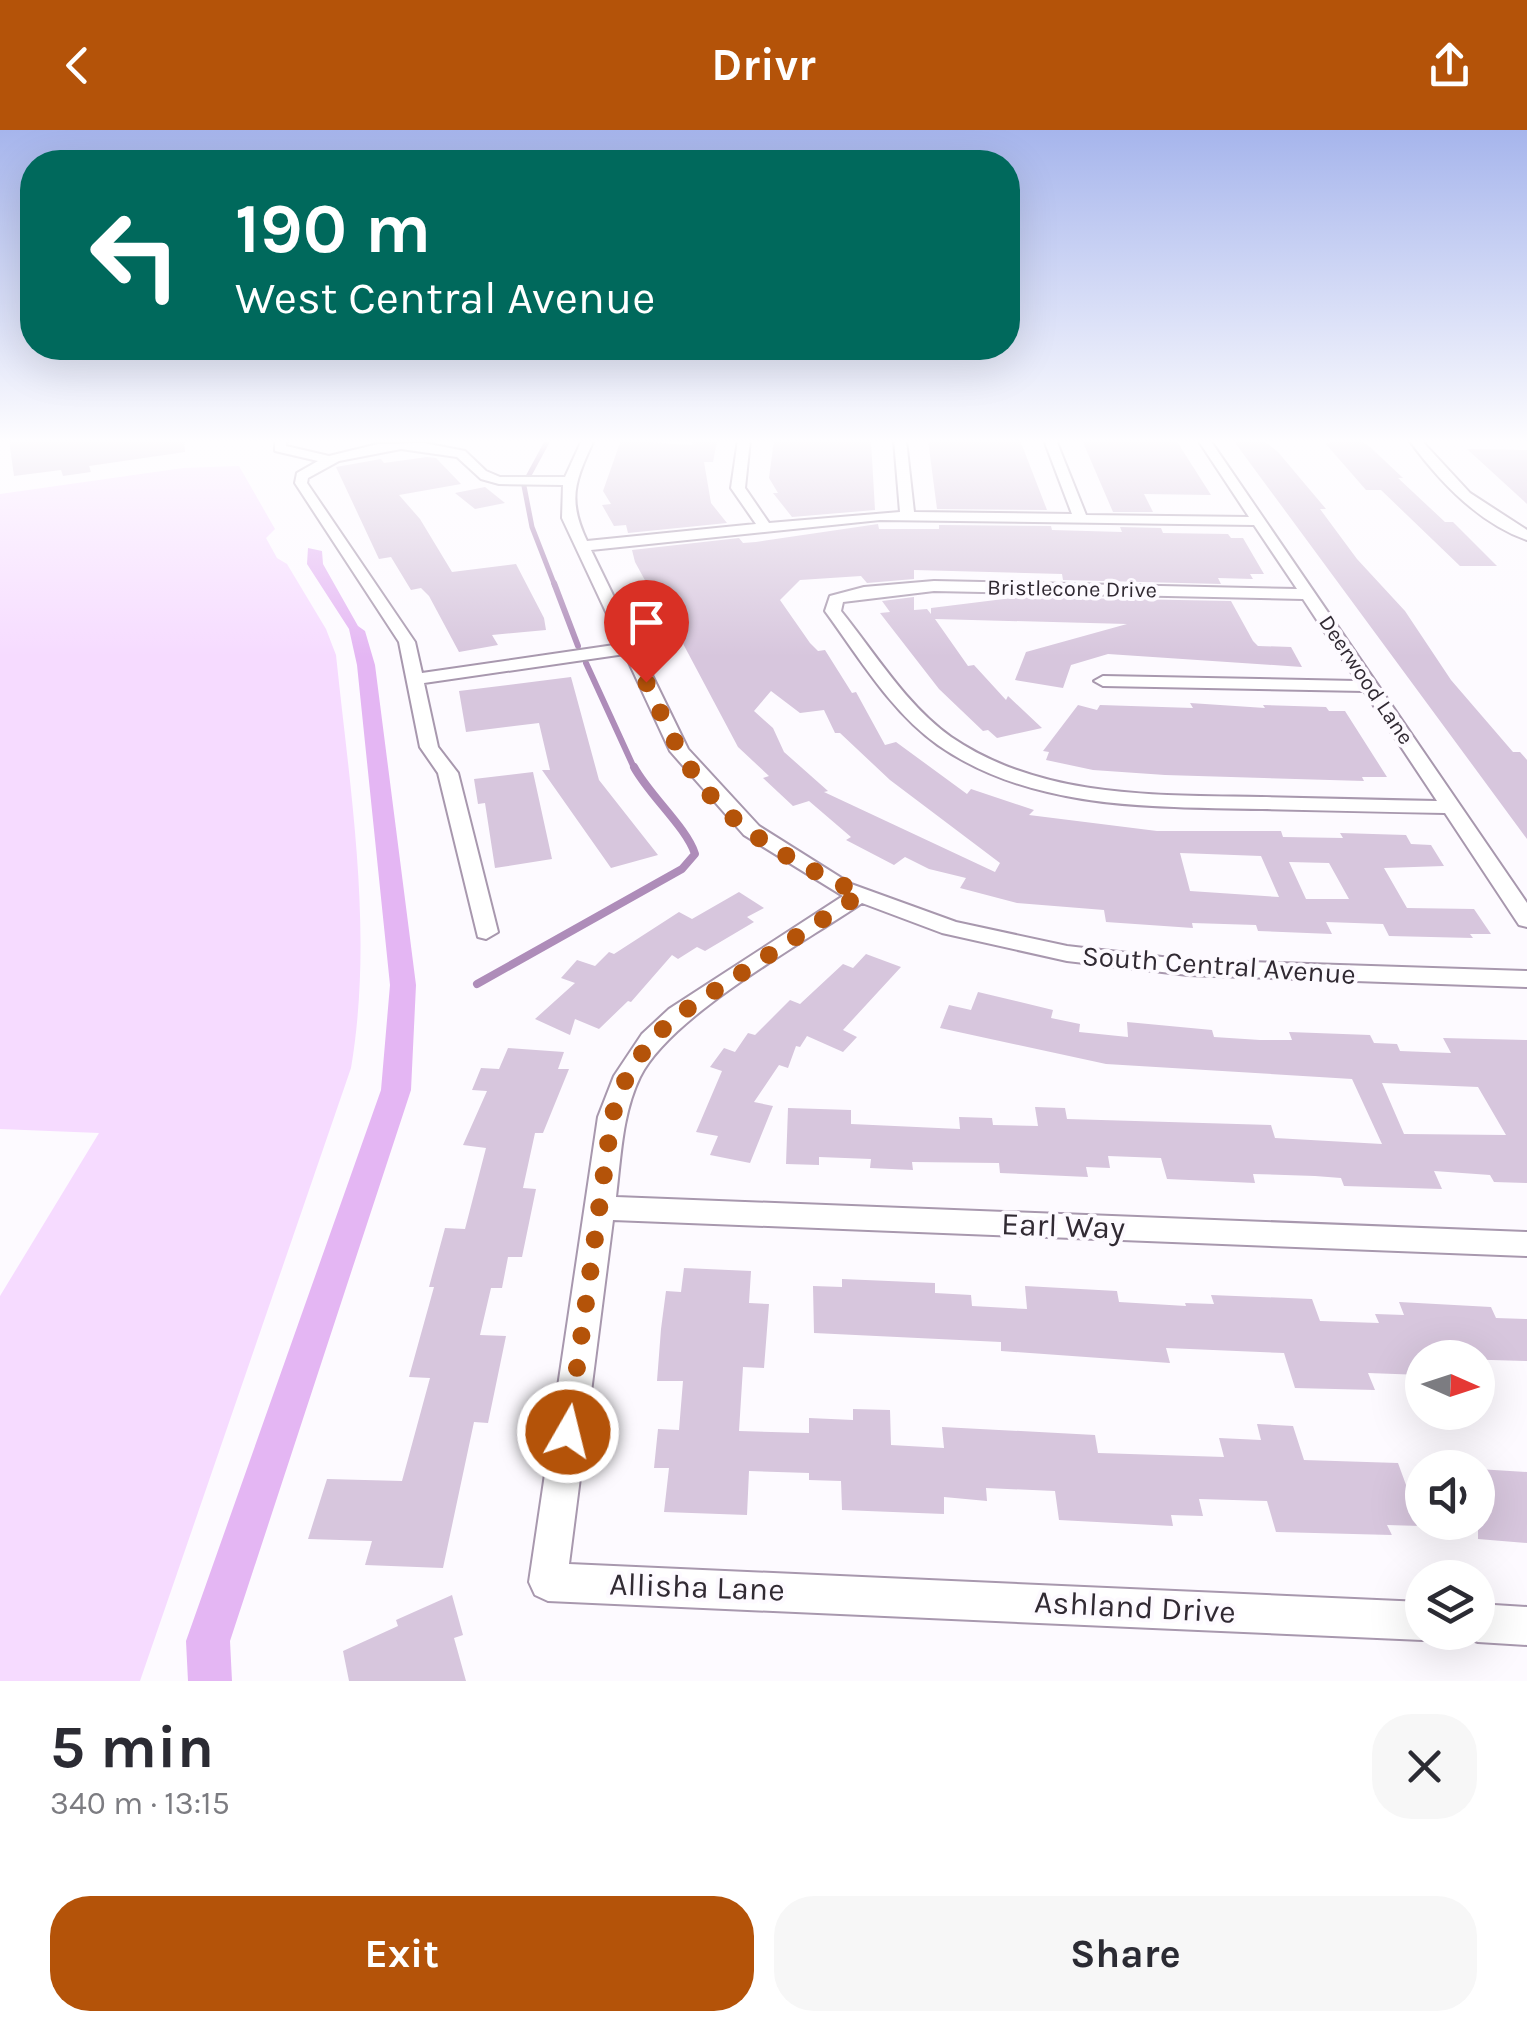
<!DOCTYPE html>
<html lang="en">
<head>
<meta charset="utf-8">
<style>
  body { margin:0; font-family:Karla,sans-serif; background:#f7f7f7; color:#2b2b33; height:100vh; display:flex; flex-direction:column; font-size:38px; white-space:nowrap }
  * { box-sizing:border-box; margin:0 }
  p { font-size:32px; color:#7c7c81 }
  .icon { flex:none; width:55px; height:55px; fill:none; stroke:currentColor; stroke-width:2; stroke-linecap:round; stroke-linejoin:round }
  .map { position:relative; height:1551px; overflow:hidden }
  .panel { display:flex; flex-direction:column; background:#fff; flex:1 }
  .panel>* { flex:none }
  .banner { position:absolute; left:20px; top:20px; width:1000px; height:210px; border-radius:40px; box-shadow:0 10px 40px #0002; background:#00695c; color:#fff; overflow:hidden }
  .needle { width:65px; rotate:93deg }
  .controls { position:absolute; left:1405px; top:1210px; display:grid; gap:20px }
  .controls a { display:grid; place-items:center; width:90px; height:90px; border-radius:50%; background:#fff; box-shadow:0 10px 40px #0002; font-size:50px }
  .pin { position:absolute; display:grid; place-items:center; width:85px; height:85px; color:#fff; margin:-102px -42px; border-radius:50% 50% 50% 0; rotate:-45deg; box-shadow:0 0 10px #0007 }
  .pin .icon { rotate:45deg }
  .me { position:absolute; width:110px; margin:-55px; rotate:8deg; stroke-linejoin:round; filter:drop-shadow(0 0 8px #0008) }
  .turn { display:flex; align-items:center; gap:35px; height:210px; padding:0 50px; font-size:45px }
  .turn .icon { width:130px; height:130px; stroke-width:2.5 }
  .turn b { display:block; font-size:70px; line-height:85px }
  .round { display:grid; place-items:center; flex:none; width:105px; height:105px; border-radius:40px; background:#f7f7f7 }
  .head { display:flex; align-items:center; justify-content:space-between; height:170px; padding:0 50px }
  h1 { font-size:60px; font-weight:700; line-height:75px }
  .primary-button { display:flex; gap:20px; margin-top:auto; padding:20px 50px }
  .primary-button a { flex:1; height:115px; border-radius:40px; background:#b45309; color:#fff; font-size:40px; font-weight:700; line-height:115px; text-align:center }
  .primary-button a+a { background:#f7f7f7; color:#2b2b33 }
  header { display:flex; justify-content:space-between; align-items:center; height:130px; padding:0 50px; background:#b45309; color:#fff; font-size:45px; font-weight:700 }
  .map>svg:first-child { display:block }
  .green { fill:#f6dbff }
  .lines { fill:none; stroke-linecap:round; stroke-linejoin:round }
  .stream-far2 { stroke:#ae8cb9; stroke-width:5 }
  .stream-far1 { stroke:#ae8cb9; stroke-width:6 }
  .stream { stroke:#ae8cb9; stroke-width:8 }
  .canal { fill:#e4b6f3; fill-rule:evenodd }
  .building { fill:#d7c6dd; fill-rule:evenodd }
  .minor-casing { stroke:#a898ae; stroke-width:4 }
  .minor { fill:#fff; fill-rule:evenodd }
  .route { stroke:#b45309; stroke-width:18; stroke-dasharray:0 32.4 }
  .labels { text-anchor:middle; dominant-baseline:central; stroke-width:8; stroke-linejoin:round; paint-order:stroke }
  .far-street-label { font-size:22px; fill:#312a33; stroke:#fdfaff }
  .street-label { font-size:28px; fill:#312a33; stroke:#fdfaff }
  .near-street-label { font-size:32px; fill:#312a33; stroke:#fdfaff }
</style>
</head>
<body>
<header><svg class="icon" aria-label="back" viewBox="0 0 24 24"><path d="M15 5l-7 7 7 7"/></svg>Drivr<svg class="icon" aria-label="share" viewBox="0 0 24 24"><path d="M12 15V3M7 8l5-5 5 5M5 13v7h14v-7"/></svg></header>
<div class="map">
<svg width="1527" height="1551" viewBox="0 0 1527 1551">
  <rect width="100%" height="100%" fill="#fdfaff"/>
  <path class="green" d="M239,336L275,399L266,408L277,428L287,434L326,499L336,525C350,661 374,802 351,938L140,1551H0V1166L99,1003L0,999V364L183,338Z"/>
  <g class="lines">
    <path class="stream-far2" d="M528,347L548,310
      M524,356L532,397L555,456"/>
    <path class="stream-far1" d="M554,453L578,516
      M586,533L635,640"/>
    <path class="stream" d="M477,854L682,739L695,724C687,698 649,665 634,637"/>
    <path class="canal" d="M308,418L322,421L323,434L358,496L365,501L375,535L416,855L411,960L230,1511L232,1551H188L186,1511L381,960L390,855L357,535L349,499L307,434Z"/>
  </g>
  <path class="building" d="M9,310H184L185,322L89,336L91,342L63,346L61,340L14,346Z
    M621,310L692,315L693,311H717L713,332H704L711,373L727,393L628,403L626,395L614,396L602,375L611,374L603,361Z
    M774,310L871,311L875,380L792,387L773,363H778L769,348Z
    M928,310H1020L1047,380L937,379Z
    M1082,310H1176L1211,365L1144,364L1153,382H1113Z
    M1233,310H1263L1278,322L1326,379H1320L1357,429L1405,481L1451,550L1513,622H1520L1527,630V709Z
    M1327,310H1360L1369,316L1403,348H1398L1445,392H1453L1497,436H1460L1381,360H1366L1325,313H1330Z
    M1467,319L1527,320V374Z
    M427,327L436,328L461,354L399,365L420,389L452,442L516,434L544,488L546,500L492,505L498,515L459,522L429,466L421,458L411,460L391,427L379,429L336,337L381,329L384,333Z
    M485,357L505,373L475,379L455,363Z
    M878,394L879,399H939V395L1051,396L1052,400L1122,402L1120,397L1161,398L1163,403L1228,404L1231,408H1243L1264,444H1250L1253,449L1218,448L1221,454L1063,450L1062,444L914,440V449L867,453L861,446L800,450L780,470L810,513L818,521L825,520L852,563L856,562L885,615L896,612L967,664L971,659L1034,680L1029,685L1157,701H1281L1283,707L1343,708L1340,703L1406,705L1411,714L1431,715L1444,736L1384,738L1407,778L1474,779L1491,804H1470L1473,808L1389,806L1383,794L1326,792L1332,804L1258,801L1256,795L1192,793L1193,798L1106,792L1104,780L1017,773L960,758L966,748L929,739L905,727L894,735L846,710L851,707L809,671L793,676L763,648L769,646L738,617L663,476H659L635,432L632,420L739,408L743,413L756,412ZM771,561L800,583L824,580L835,603H840L890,650L1000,733L995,742L824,662L828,661L784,622L773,598L754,581ZM1180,723L1261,726L1279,767L1190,761ZM1289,732L1329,733L1349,769H1306Z
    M914,467V480L927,479L931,484V478L1021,467L1231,471L1253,511L1258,516L1291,517L1302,537L1108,524L1071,535L1063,558L1015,550L1026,522L1127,494L935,489L968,536L974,535L1006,570L1008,566L1042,598L997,608L988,600L983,601L939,559L880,483L890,482L882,471Z
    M571,547L599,650L658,725L611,738L542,640H550L539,593L466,602L459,561Z
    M1190,573L1265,578L1263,575L1326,577L1329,581H1345L1387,647H1362L1364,651L1165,645L1093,640L1046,630L1049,622L1043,621L1078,575L1097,580L1100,575L1193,578Z
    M533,642L552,729L495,738L485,673L478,674L474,649Z
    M739,762L764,778L747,787L754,792L705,821L697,817L678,829L672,825L631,872L628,871L599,899L575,889L570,905L535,889L575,853L561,848L577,830L595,836L609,822L614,824L679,782L692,789Z
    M866,824L901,837L843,900L857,907L843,922L807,906L800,917L796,916L788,938L779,935L754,972L773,976L750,1033L710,1025L718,1006L696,1002L722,941L710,937L724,918L735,922L748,903L755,905L790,870L800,874L843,834L853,838Z
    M978,862L1053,880L1051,888L1080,894L1079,902L1128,907L1127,892L1212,900L1214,907L1260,910H1292L1289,902L1370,905L1374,913L1397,914L1400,921L1451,923L1443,908L1527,910V1053L1494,1052L1490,1045L1434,1041L1442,1059L1344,1056L1341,1048L1315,1046L1253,1044L1255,1053L1167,1049L1161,1028L1108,1026L1110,1038L1086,1037L1088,1047L1000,1043L999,1033L912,1032L913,1040L870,1038L871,1029L819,1027V1035L786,1034L788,978L851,980V994L960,999L959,987L992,988L993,995L1038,996L1035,977L1065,978L1067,989L1271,995L1275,1008L1382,1014L1352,949L1106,934L940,898L949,875L971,880ZM1382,953L1478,957L1506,1005L1404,1004Z
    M508,918L564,922L558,939H569L543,1003H535L523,1058L536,1059L522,1127H508L502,1158H491L480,1205L506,1206L488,1293L474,1292L443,1438L365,1435L372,1411L308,1409L327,1349L402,1351L430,1248L409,1247L434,1157H429L445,1098L465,1099L486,1018L463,1015L487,961L472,960L481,938L499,939Z
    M684,1138L751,1141L749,1173L769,1174L764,1238L743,1237L739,1301L809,1303V1288L853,1290V1279L890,1280L891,1315L944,1318L942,1297L1095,1305L1098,1323L1224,1327L1219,1308L1261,1310L1257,1294L1293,1296L1304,1330L1398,1333L1421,1396L1387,1395L1392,1405L1276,1402L1267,1371L1199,1369L1203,1386L1171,1385L1173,1396L1059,1390L1055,1361L986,1358L987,1371L944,1367V1384L842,1380L841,1351L809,1350V1343L749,1341L747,1385L664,1382L669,1338H654L658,1299L679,1300L683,1251H657L661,1199L666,1161L681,1162Z
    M842,1149L935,1153V1163L971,1165L972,1176L1027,1179L1025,1156L1117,1161L1119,1172L1186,1176L1185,1173L1214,1174L1211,1165L1312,1169L1320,1191L1379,1193L1375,1184L1404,1185L1399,1172L1491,1177L1496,1188L1527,1189V1231L1422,1228V1245L1368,1243L1375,1260L1295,1258L1284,1223L1166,1218L1170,1233L1001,1221V1212L814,1203L813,1156L842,1157Z
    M1478,1339L1527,1342V1413L1478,1409Z
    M452,1465L463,1505L454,1508L466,1551H349L343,1521L398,1496L396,1490Z"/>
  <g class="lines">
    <defs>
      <path id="minor" d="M275,310H287L286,316L329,326L378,314L424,313L465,321L486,341L500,347H565L582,310H594C575,351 567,369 587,411L756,394L731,358L738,310H750L745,358L769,393L900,382L894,310H906L914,382L1072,384L1044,310H1056L1086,385L1249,387L1198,310H1210L1527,773V797L1519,795L1445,683C1384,682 1323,680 1262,679C1152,677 1031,680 938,615C891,582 858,526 825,481L830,466L864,457L934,451L1297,459L1254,395L880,390L591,420L688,619L759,696L851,754L956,792L1067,816L1188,830L1527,841V857L1188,845L1067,831L942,803L862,773C802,814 671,885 640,947C622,984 621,1027 616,1067L1527,1102V1126L613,1090L569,1434L1422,1472V1502L1436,1505L1422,1510L548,1471L535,1465L529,1452L598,987L614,946L642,904L669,879L843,766L744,705L670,621L625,524L424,553L438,617L458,643L498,802L486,809L478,807L438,643L420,617L399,512L295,353L297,343L318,331L275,321ZM401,319L457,327L481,349L499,354L563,355L562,388L621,514L422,543L415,512L307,353L308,348L339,331ZM934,461L1303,469L1357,551L1103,546L1094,551L1103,556L1364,561L1437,671C1378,670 1320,668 1261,667C1155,665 1042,669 951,607C906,575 875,523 841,481L843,472Z
        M1409,310H1421L1470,363L1527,400V410C1478,393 1439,351 1409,310Z
        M1478,1474L1527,1477V1515L1478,1512L1464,1507L1463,1502H1478Z"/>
    </defs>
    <use href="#minor" class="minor-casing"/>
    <use href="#minor" class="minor"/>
  </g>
  <linearGradient id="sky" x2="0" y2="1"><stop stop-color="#a6b5ec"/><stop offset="0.59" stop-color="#fefdff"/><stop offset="1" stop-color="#fefdff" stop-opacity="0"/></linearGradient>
  <rect width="1527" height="527" fill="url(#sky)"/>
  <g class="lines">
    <path class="route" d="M568,1302L612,986L627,946L651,910L678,885L861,764C804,737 742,707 702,655C678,624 663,587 646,552"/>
  </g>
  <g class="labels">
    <g class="far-street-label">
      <text transform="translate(1072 459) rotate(1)">Bristlecone Drive</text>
      <text transform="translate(1366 550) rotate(56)">Deerwood Lane</text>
    </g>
    <g class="street-label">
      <text transform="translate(1219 835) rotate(4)">South Central Avenue</text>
    </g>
    <g class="near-street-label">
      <text transform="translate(1063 1096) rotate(2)">Earl Way</text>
      <text transform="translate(697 1457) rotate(2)">Allisha Lane</text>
      <text transform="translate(1135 1477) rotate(3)">Ashland Drive</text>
    </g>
  </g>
</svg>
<div class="controls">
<a><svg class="needle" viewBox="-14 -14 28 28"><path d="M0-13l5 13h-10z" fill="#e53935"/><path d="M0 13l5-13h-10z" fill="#7c7c81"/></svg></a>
<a><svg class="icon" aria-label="sound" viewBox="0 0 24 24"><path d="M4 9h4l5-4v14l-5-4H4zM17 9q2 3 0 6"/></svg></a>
<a><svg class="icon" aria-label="layers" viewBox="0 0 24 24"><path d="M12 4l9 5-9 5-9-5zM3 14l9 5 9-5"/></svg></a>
</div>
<div class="pin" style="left:646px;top:552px;background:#d93025"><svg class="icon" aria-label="arrive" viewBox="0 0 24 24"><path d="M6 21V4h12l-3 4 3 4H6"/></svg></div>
<svg class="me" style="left:568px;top:1302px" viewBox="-20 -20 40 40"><circle r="17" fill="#b45309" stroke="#fff" stroke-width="3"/><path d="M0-11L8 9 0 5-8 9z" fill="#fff"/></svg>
<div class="banner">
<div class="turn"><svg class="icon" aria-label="left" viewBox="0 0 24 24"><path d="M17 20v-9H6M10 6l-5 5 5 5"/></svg><div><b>190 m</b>West Central Avenue</div></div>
</div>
</div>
<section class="panel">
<div class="head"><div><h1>5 min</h1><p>340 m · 13:15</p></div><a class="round"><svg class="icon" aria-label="close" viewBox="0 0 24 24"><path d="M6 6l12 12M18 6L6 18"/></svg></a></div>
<div class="primary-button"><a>Exit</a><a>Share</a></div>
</section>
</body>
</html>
